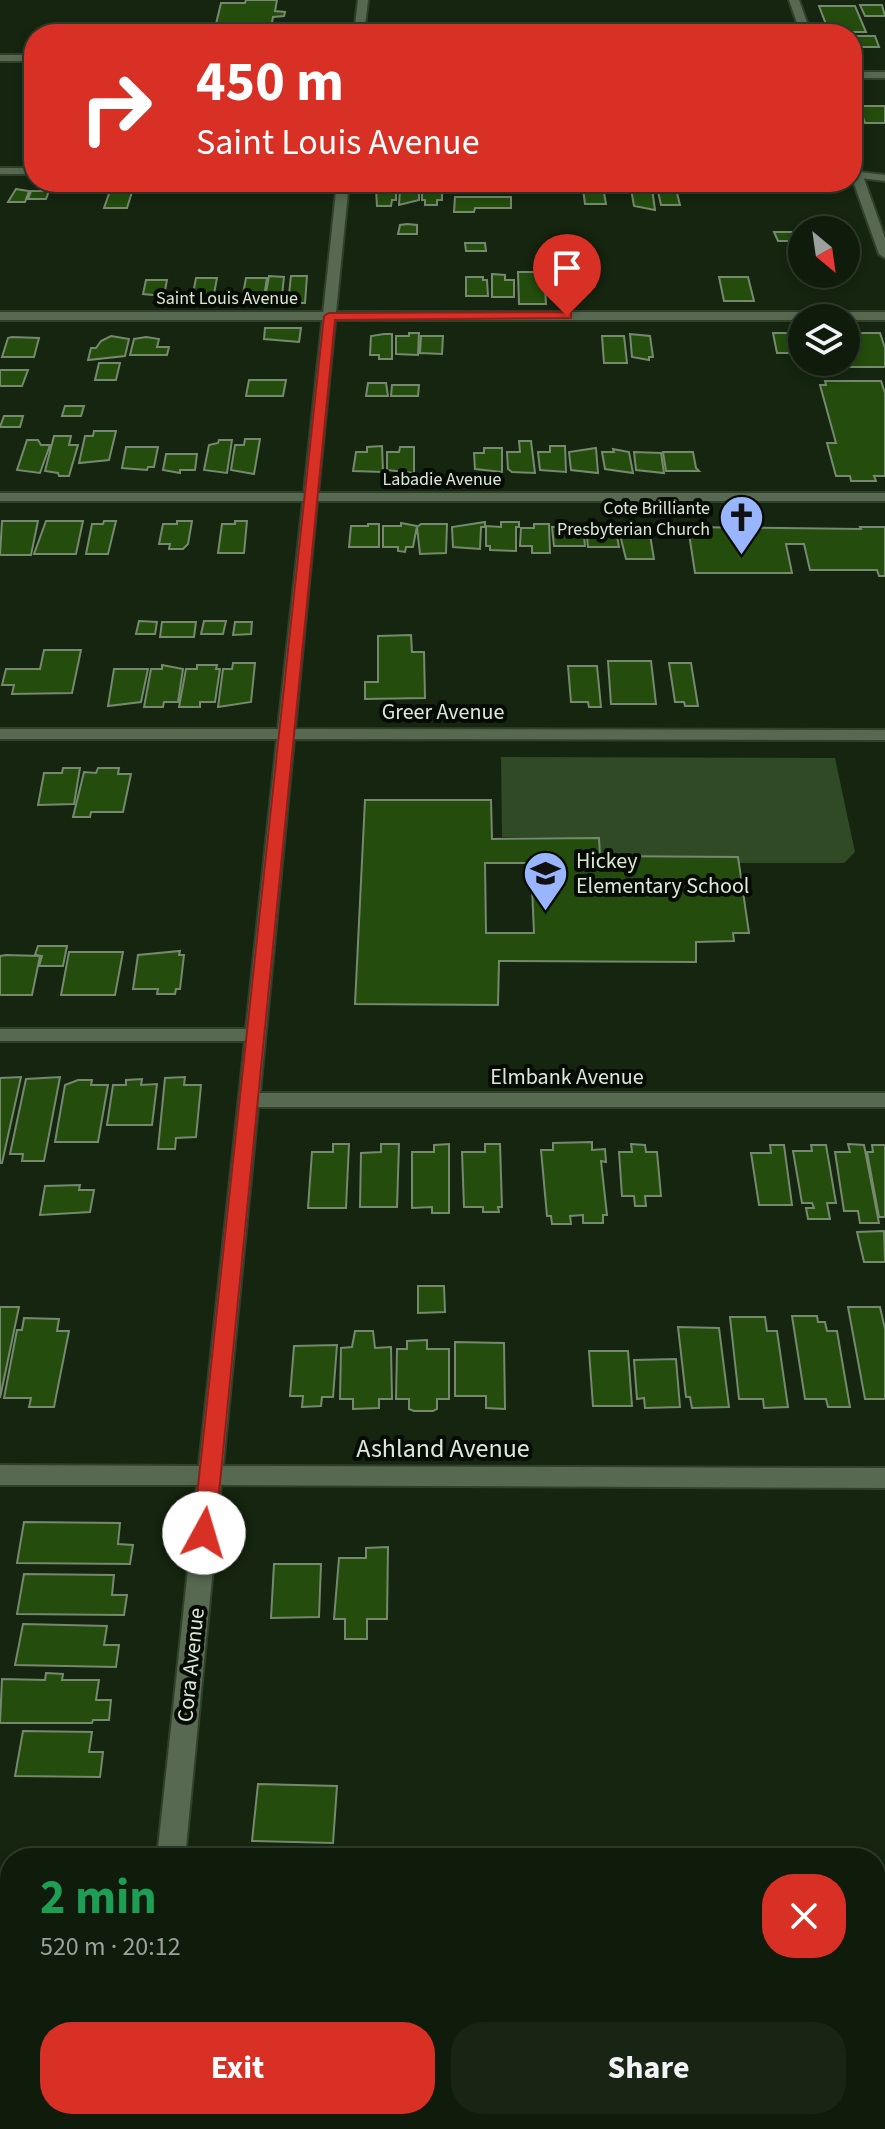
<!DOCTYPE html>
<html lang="en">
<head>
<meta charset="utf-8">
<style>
  body { margin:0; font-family:"Source Sans 3",sans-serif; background:#192514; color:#f1f3f6; height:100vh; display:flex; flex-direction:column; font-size:30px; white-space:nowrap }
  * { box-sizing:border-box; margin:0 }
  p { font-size:26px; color:#9ca19d }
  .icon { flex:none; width:44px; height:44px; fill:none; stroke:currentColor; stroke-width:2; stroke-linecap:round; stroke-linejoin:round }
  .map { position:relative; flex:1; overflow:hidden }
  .sheet { position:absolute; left:0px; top:1848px; width:886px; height:282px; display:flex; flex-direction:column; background:#101c0b; border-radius:32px 32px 0 0; box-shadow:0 4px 12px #0003,0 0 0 2px #303a2c }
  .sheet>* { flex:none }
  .guide { position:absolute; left:24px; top:24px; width:838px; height:168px; border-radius:32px; box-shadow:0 4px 12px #0003,0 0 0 2px #303a2c; background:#d93025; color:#fff; overflow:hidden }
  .needle { width:52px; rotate:151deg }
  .tools { position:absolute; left:788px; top:216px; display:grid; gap:16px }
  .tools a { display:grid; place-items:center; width:72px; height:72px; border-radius:50%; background:#101c0b; box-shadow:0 4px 12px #0003,0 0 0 2px #303a2c; font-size:40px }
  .pin { position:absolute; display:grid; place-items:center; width:68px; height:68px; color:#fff; margin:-82px -34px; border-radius:50% 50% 50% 0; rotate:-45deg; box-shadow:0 0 8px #0007 }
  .pin .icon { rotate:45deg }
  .me { position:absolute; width:88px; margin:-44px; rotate:6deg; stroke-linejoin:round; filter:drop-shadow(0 0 6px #0008) }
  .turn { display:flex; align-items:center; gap:28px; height:168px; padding:0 40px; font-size:36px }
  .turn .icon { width:104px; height:104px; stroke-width:2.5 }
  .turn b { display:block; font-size:56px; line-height:68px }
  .round { display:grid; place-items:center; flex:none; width:84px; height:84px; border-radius:32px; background:#192514 }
  .head { display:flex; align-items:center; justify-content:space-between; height:136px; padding:0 40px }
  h1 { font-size:48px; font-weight:700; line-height:60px; color:#1e9e55 }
  .action { display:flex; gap:16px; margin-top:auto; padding:16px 40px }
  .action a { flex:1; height:92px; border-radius:32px; background:#d93025; color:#fff; font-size:32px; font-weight:700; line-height:92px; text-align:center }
  .action a+a { background:#192514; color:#f1f3f6 }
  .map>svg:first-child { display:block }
  .green { fill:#304a26 }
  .building { fill:#234c0d; stroke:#75896e; stroke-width:2; fill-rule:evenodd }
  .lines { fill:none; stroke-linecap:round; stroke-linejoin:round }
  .minor-casing { stroke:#31402b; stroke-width:4 }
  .tertiary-casing { stroke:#31402b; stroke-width:4 }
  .minor { fill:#576950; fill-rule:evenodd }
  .tertiary { fill:#576950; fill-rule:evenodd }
  .route { fill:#d93025; stroke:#8d1f18; stroke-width:2 }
  .labels { text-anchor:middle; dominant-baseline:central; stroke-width:8; stroke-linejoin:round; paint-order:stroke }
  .far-street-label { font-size:18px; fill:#dde8d9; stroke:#060c04 }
  .far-poi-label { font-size:18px; fill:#dde8d9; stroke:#060c04; text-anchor:end }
  .street-label { font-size:22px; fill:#dde8d9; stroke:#060c04 }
  .poi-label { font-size:22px; fill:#dde8d9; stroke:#060c04; text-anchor:start }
  .near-street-label { font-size:26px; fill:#dde8d9; stroke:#060c04 }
</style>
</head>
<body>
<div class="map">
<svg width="885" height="2129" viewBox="0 0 885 2129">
  <rect width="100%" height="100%" fill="#15250f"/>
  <path class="green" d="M501,757L835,758L855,852L844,863H739L737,857L600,856L599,838L502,837Z"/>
  <path class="building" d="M246,0H277L275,11L285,12L284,16L273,17L270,34H112L114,27L237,30L238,24H216L221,3H245Z
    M860,5H882L885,16H865Z
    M819,6H855L866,32H829Z
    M852,36H875L879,47H852Z
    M859,106H885V123H865Z
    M382,186L396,189V200H392L391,206H377L376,189H382Z
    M405,187L419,189V200L399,205L400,189Z
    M427,187L442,189V200H437V205H425V200H422V189Z
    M603,187L606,204H585L583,189Z
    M657,187L676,189L680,205H661Z
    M652,188L655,210L634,206L631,189Z
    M16,189L29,191L25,202H8Z
    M31,191H49L46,199H28Z
    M110,191L132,192L127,208H104Z
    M455,197H511V208H475L474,212H454Z
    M407,224L417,225V234H398L400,225Z
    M774,232H802V241H778Z
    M465,243H485L486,251H466Z
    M518,272H544L546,304H519Z
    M492,274L505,275V280H514V297H492Z
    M269,276L284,277L282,295L265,298Z
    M291,276H307L305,303H288Z
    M466,277H483V280H487L488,296H466Z
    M719,277H748L754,301H724Z
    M196,278H217L214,294H193Z
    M246,278H267L264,297L243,294Z
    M146,280H167L164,296L143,294Z
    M265,328H301L299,342L264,339Z
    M409,333H419L418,355L396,354V336H409Z
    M773,333H802V353H777Z
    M846,333H880L885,348V367H805L804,362H846Z
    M384,334H392V359H379V355H370L371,336Z
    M630,334L650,336L653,357H649V360L632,357Z
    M111,336L129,339L125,356L88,360L91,348H96L101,341Z
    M421,336H443L442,354L420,353Z
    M602,336H624L627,363H604Z
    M12,337L39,338L34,357H2L8,338Z
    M146,337L159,339L157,347H169L167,355H130L134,339Z
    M99,363H120L116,380H95Z
    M0,370H28L22,386H0Z
    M249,380H286L283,396H246Z
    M825,381H881L885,393V476H874L876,481H851L850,476H836L827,443H836L820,385H826Z
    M368,383H386L388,396H366Z
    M392,385H419L418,396H391Z
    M65,406H84L81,416H62Z
    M4,416H23L20,427H0Z
    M94,431H116L109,460L79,463L85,436H93Z
    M54,436H71L69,445H78L69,476H59L58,473L45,471Z
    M245,439H260L254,474L231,470L235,445H244Z
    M27,440H38L41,445H50L40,473L17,470Z
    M219,440H232L227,473L204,470L209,445L218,443Z
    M519,441H531L535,473L512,472L508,469L507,452H520Z
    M382,446L383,472L353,471L356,452H367V447Z
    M550,446H565L566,472L540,470L538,452H550Z
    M126,447H158L154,467H148L147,470L122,468Z
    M400,447H414V473L387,470V452H399Z
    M484,448H502V472L475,469L474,453H484Z
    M596,448L598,473L571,470L569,452Z
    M613,449L629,452L633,473L605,469L602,452H614Z
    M634,452L661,453L664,473L636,470Z
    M663,452H693L696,468L699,471H666Z
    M166,454H197L195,470H180V473L163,470Z
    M2,521H38L31,555H0Z
    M46,521H83L76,554H34Z
    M104,521H116L108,554H86L92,524H103Z
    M177,521H192L188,544L183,549H169L170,544H159L163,524H177Z
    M235,521H247L244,553H218L222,524H235Z
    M485,522V527H481L480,549L453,547L452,527Z
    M501,522H519V527H516V551L490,550V546H486V526L501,527Z
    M401,523L417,526L413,547H406L405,552L398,551V547H383V526H401Z
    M368,524H379V547H349L351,526H368Z
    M421,524H447L446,553L420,554L417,527Z
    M534,524H549L550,553H532V546H520L521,528H534Z
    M567,524L583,525L585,546H554L552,527H567Z
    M600,525H615L619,547H588L586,528H601Z
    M639,525L652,529H649L654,559H626L618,527Z
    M688,527L861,529L860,527H885V576H879L877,570H810L804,544H786L792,573H695Z
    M139,621L157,622L155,634H136Z
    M204,621H226L223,634H201Z
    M162,622H196L194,637H160Z
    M235,622H252L251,634L233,635Z
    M411,635L412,652H424L425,698L365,699V682H378V636Z
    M44,650H81L72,693L12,694L14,685H2L6,669H40Z
    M608,661H651L656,704H611Z
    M233,663H255L251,702L218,707L223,669H232Z
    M669,663H691L698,706H685L684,702H675Z
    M162,665L183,669L178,702H164L163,707H144L151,669H162Z
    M197,665H217L216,669H220L215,702H200V707H179L186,669H197Z
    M568,666H597L601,707H589L588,702H571Z
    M114,669H148L141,702L108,706Z
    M63,768H80L74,804L38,805L44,773H62Z
    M98,768H119L118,774H131L123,812H91L90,817H73L84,772L96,773Z
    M365,800H491L492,839L599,838L600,856L738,857L749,933H733L734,941L696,942V962L499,961L498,1005L355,1004ZM485,863H531L534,933H486Z
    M38,946H67L63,966H39L42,956L35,955Z
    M180,951L179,955H184L180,989H176L175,994H157L158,989H133L138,955Z
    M69,952H123L115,995H61Z
    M6,955L40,956L32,995H0V956Z
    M21,1077L2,1163H0V1078Z
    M60,1077L44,1161H22L23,1154H10L26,1079Z
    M185,1077L184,1085H201L196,1137L176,1138L175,1149H158L165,1078Z
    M142,1079L141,1085L157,1084L152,1125H107L113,1085H126V1080Z
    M78,1080H92L91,1085H108L98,1142H55L65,1085Z
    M592,1142V1150L605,1149L606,1162L601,1161L607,1215H603V1223H583V1215L570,1216L571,1224H552L551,1216H547L541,1150H553V1143Z
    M333,1144H349L346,1208H308L312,1152H333Z
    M381,1144H399L397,1207H360L361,1153L381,1152Z
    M449,1144V1213H432V1207L412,1208V1152H434V1145Z
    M485,1144H500L502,1207H498L499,1212H483V1207H464L462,1152H485Z
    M631,1144L645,1145L646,1152H657L661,1196H645L646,1206H635L634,1196H622L619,1152H632Z
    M848,1144L864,1145L879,1223H860L858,1211H844L835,1152H850Z
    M770,1145H784L792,1205H759L751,1153H771Z
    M811,1145H826L836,1203H827L830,1219H808L806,1208H814L812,1203H802L793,1151H812Z
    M872,1145H885V1217H879L867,1152H873Z
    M80,1185L79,1190H94L90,1212L40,1215L45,1186Z
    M884,1231L885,1262H864L857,1232Z
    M418,1286H444L445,1312L418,1313Z
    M0,1307H19L0,1398Z
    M848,1307H880L885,1329V1399H865Z
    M792,1316H817L818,1322H825L827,1331H837L850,1407H828L826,1399H805Z
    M730,1317H765L767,1331H777L788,1407L764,1408L763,1399H739Z
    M24,1318L59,1319L57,1331H69L54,1407H29L31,1398H4L17,1330H22Z
    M678,1327L719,1328L729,1407L692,1408L690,1397H686Z
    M355,1331H373L375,1348L391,1347L392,1399H379V1408L353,1409V1399H340L341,1348L352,1347Z
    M427,1340V1349H449V1399H437V1409L433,1411H414L409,1409V1399H396L397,1349H407V1341Z
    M455,1342L504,1343L505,1409L486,1408V1396H455Z
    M337,1345L333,1397H322L321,1406L302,1407L303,1396H290L294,1346Z
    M589,1351H628L632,1406H593Z
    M676,1359L680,1407L645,1408L644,1398L637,1399L634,1360Z
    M24,1522L120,1523L118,1544L133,1545L130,1564L17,1563Z
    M388,1547L387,1619H367V1639H345V1619H334L339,1558H366V1548Z
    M274,1564H321L319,1617L271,1618Z
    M24,1574L114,1575L112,1595H127L124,1615L17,1614Z
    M23,1624L107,1626L104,1645H119L116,1667L15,1665Z
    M46,1673L63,1674L62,1680H99L96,1700H111L109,1720H93L92,1723H0L2,1679L45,1680Z
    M23,1731L92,1732L89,1752H103L100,1777L15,1776Z
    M258,1784L337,1786L333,1843L252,1841Z
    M0,1976L10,1977V2052L0,2051Z
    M0,2093H10V2120H41L40,2129H0Z"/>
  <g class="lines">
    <defs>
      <path id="minor" d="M358,0H368L364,34H354Z
        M0,55H34V61H0Z
        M852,72H885V78H852Z
        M0,168H34V174H0Z
        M852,171L885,175V181L852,177Z
        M337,182H349L318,493H885V501H317L295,729L885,730V740L294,739L260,1093H885V1107H258L223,1466L885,1468V1488L221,1485L185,1858H157L197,1485H0V1465L199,1466L245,1041H0V1029H246L277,739H0V729H278L303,501H0V493H304Z
        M130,2120H160L159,2129H129Z"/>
      <path id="tertiary" d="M789,0H799L811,34H801Z
        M852,159L858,162L885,238V258L879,254L852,178Z
        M0,312H885V320H0Z"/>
    </defs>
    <use href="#minor" class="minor-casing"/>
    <use href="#tertiary" class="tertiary-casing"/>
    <use href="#minor" class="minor"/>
    <use href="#tertiary" class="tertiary"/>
  </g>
  <path class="route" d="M567,312L571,313V318L335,320L215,1533L212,1540L204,1542L196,1540L193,1533L324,316L329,313Z"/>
  <defs>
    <symbol id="church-pin" viewBox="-11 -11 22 30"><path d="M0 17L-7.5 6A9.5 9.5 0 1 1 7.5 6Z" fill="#99b5fd" stroke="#060c04"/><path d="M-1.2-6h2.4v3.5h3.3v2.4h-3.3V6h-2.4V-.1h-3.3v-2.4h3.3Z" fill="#111"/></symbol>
    <symbol id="school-pin" viewBox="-11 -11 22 30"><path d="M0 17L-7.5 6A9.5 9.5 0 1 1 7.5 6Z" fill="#99b5fd" stroke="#060c04"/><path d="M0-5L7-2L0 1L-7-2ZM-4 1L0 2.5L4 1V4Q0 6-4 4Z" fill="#111"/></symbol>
  </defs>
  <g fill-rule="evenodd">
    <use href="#church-pin" x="716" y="492" width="51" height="69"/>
    <use href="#school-pin" x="520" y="848" width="51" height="69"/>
  </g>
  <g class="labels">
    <g class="far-street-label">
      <text x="227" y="298">Saint Louis Avenue</text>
      <text x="442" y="479">Labadie Avenue</text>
    </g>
    <g class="far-poi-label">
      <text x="710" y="508">Cote Brilliante<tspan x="710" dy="21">Presbyterian Church</tspan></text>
    </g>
    <g class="street-label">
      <text x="443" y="712">Greer Avenue</text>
      <text x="567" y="1077">Elmbank Avenue</text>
      <text transform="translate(191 1665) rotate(-84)">Cora Avenue</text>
    </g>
    <g class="poi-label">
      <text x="576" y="861">Hickey<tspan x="576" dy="25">Elementary School</tspan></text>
    </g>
    <g class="near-street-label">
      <text x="443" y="1448">Ashland Avenue</text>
    </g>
  </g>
</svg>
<div class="tools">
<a><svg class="needle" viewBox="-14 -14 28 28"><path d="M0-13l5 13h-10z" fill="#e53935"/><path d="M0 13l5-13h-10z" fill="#9ca19d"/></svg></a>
<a><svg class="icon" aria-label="layers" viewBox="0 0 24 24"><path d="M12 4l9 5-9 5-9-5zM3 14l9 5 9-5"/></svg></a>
</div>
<div class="pin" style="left:567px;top:316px;background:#d93025"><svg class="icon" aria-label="arrive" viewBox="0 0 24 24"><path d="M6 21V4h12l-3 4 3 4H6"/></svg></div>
<svg class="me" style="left:204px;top:1533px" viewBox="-20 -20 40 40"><circle r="19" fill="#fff"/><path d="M0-13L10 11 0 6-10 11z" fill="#d93025"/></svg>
<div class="guide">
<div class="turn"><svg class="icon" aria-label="right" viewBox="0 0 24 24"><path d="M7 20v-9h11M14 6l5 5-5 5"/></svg><div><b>450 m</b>Saint Louis Avenue</div></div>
</div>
<section class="sheet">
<div class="head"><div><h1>2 min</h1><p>520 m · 20:12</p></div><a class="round" style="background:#d93025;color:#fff"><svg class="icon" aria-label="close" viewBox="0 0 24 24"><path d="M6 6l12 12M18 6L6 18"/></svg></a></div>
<div class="action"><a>Exit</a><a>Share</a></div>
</section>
</div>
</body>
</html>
